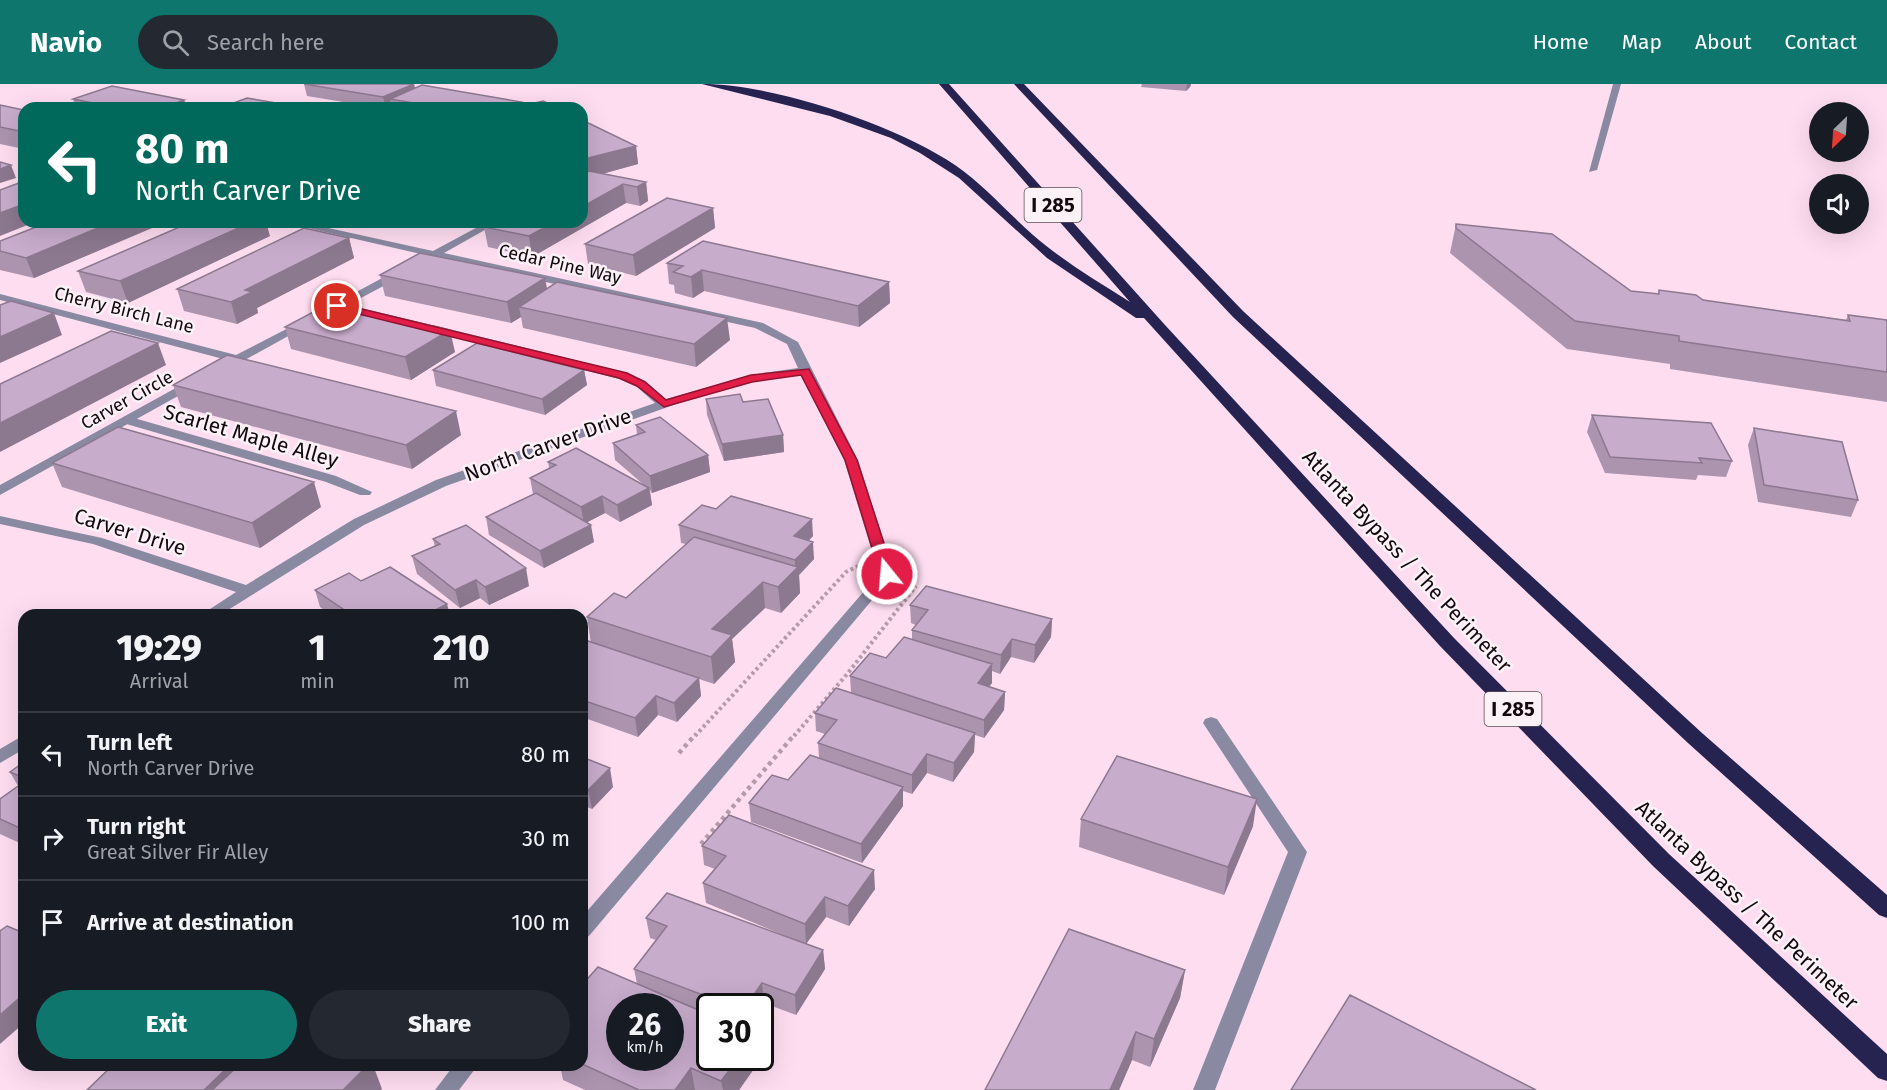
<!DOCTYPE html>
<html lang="en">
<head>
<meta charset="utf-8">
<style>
  body { margin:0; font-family:"Fira Sans",sans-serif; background:#242831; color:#f1f3f6; height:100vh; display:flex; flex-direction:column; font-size:22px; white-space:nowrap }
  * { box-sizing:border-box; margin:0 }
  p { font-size:20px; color:#9ea1a6 }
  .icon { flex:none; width:33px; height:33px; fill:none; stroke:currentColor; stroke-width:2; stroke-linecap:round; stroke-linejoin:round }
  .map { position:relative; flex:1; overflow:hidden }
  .side { position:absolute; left:18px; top:525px; width:570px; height:462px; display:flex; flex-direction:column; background:#171b24; border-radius:18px; box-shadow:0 6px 24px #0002 }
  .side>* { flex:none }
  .banner { position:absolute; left:18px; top:18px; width:570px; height:126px; border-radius:18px; box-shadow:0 6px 24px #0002; background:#00695c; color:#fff; overflow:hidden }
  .needle { width:39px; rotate:205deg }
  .tools { position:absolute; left:1809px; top:18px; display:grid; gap:12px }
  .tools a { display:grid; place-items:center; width:60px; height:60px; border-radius:50%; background:#171b24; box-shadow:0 6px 24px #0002; font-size:30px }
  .speed { position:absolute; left:606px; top:909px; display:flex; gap:12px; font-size:30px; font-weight:700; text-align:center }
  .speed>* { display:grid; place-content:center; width:78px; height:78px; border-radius:50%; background:#171b24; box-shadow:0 6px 24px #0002; line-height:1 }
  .speed small { font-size:15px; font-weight:400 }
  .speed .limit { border:3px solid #111; border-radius:9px; background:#fff; color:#111 }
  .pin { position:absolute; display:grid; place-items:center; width:51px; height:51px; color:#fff; margin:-26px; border:3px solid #fff; border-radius:50%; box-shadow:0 2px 6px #0007 }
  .me { position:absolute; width:66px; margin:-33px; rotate:343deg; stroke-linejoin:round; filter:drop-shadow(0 0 4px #0008) }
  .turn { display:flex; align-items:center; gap:21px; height:126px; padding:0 18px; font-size:27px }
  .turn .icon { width:78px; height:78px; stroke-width:2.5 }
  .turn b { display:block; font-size:42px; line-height:51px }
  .eta { display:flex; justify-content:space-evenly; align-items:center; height:102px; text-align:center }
  .eta b { font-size:36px; font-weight:800; line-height:42px }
  .button { display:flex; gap:12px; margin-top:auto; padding:12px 18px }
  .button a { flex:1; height:69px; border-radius:36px; background:#0f766e; color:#fff; font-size:24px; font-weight:800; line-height:69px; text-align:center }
  .button a+a { background:#242831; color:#f1f3f6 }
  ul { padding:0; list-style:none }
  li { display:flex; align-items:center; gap:18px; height:84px; padding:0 18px; border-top:2px solid #363941 }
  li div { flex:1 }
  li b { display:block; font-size:22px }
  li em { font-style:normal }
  header { display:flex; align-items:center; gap:36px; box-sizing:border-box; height:84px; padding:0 30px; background:#0f766e; color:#fff }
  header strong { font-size:28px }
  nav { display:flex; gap:33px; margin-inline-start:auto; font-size:21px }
  .search { width:420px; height:54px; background:#242831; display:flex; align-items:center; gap:15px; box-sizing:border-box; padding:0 21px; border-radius:33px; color:#9ea1a6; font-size:22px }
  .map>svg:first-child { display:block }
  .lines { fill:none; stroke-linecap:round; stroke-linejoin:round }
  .path-far1 { stroke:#b59baa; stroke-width:4; stroke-dasharray:3 3; stroke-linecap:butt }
  .path { stroke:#b59baa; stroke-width:4.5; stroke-dasharray:4 4; stroke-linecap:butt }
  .service { fill:#898aa2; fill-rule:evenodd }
  .minor { fill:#898aa2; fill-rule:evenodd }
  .motorway { fill:#262351; fill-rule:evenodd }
  .wall { fill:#ac94af }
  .shaded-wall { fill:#8c788f }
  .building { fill:#c8accc; stroke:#8c788f; stroke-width:1.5; fill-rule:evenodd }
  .route { fill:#e11d48; stroke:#92132f; stroke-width:1.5 }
  .labels { text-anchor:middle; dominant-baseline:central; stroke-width:5; stroke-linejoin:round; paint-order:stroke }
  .far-street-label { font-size:18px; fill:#14080f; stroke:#fbf2f7 }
  .shield { fill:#fbf2f7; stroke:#594e55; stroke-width:1.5 }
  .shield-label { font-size:20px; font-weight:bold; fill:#14080f }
  .street-label { font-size:21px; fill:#14080f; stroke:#fbf2f7 }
</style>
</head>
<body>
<header>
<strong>Navio</strong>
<div class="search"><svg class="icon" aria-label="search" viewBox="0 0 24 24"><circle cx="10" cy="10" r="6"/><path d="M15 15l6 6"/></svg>Search here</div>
<nav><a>Home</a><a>Map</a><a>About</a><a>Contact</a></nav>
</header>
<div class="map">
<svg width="1887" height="1006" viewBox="0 0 1887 1006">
  <rect width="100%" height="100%" fill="#feddf0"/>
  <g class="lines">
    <path class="path-far1" d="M695,652L846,488L858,482
      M794,652L848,589L916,502"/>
    <path class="path" d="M679,669L696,650
      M701,760L795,650"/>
    <path class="service" d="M1613,0H1621L1597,86L1589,88Z
      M127,332L336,392L372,408L370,411H360L326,398L123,339V333Z"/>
    <path class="minor" d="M282,138H301L433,167L487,138H499L444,169L763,239L798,258L858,376L894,490L589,852L582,855V833L879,490L844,376L801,291L752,298L679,319L446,402L364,441L220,531H201L236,508L93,460L0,440V432L102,454L246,501L354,435L436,396L655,319L637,303L619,295L429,246L427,244L433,241L627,289L645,297L666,315L751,291L798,284L787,260L755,244L436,174L329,231H321V227L425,171Z
      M0,210L236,271L300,238H308L310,240L243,277L224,286L218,282L227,276L0,216Z
      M192,295L196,296V302L0,411V401Z
      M1211,633L1217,635L1307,768L1215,1006H1193L1288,768L1203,639L1205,635Z
      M24,651V665L0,679V665Z
      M454,981H478L459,1006H435Z"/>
    <path class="motorway" d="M702,0C774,0 896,41 955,81C984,101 1007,128 1033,151C1063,177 1097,197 1130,218L939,0H949L1165,241L1454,554L1669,770L1887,970V997L1878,994L1653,782L1440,562L1144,234H1136L1047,174L959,94L920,69L891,54L830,32Z
      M1014,0H1024L1243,227L1702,649L1887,811V834L1879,831L1688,659L1233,233Z"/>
  </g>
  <path class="wall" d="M304,0H414L415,4L521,18V22L558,24H392L391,23L388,24H380L307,12Z
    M1142,0H1191L1190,3L1186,7L1141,3Z
    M73,15L184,16L187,24H76Z
    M0,21L24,26V65L0,60Z
    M582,36L636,62L638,80L602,90L646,98L648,117L640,122L626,119L532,173L488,163L484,143L582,138Z
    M713,124L715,144L636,192L588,180L585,160Z
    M49,138H166L34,194L0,186V157Z
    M390,138H433L421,144Z
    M1456,140L1631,207L1658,210L1659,206L1703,216L1846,236L1848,231L1887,236V318L1670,285V280L1567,265L1450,169Z
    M270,152L128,219L86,208L78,187Z
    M349,154L354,174L257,224L258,229L237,240L184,227L177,205Z
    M667,179L889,198L890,219L859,243L704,207L693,214L675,209L674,201L669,200Z
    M380,191L547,205L730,256L696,283L523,244L521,233L511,239L385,212Z
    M285,243L455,268L411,296L291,265Z
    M433,286H584L587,301L545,331L436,302Z
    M173,301L461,351L412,385L181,323Z
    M706,315L743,318L783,351L784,368L724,377L707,331Z
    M1592,331L1732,377L1726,393L1698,391L1696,396L1605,389L1587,348Z
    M636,341L708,371L710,388L652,409L650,406L652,421L620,438L605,429L587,438L594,458L544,484L489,451L486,433L533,410L530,394L549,384L548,378L644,401L615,376L613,359L637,351Z
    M1754,344L1858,416L1851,433L1758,418L1748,361Z
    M52,379L321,423L260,464L62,403Z
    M679,441L813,452L809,456L814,475L799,491L800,509L781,529L765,524L732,555L735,578L714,600L699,595L701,612L677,638L658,631L638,653L582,633V555L591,559L587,533L626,514L686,460L681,459Z
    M433,455L529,502L489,521L480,514L460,524L417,490L412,472L435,463Z
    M361,497L450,531H331L320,523L315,506Z
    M910,521L1052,535L1051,553L1034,579L1011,573L1000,590L992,587V599L989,603L1005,608L1004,626L984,654L975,651L974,668L953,698L927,689L912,710L903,707V722L862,779L751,738L749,719L788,696L819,674L818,659L825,650L816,647L815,629L851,609L850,592L886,574L912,556V546L916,541L911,539Z
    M582,673L613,703L592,725L582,721Z
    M24,678V761L0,750V715L18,702L10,688Z
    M1081,735L1253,742L1224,811L1079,763Z
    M702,762L875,805L849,842L826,833L806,860L823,866L825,885L796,931L764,919L760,922H710V974H758V979L739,1006H585L563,996L560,981H582V901L637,900L634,885L656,856L650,854L646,834L798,857L706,819L703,799L715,785L704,781Z
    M1185,886L1180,914L1150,983L1132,976L1119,1006H985Z"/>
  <path class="shaded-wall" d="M414,0L416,12L390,15L391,23L386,24L383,13Z
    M1187,0H1191L1190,3L1186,7Z
    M184,16L187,24H162Z
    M521,18L522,24H508Z
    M282,20L283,24H272Z
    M636,62L638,80L587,94L584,75Z
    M11,81L16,94L0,99V85Z
    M646,98L648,117L640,122L637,103Z
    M623,100L626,119L532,173L529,152L555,138H582V123Z
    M24,120V138H35L0,152V129Z
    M713,124L715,144L636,192L633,171Z
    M112,138H166L34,194L26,174Z
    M252,138H266L270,152L128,219L120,197Z
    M419,138H433L421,144Z
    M349,154L354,174L257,224L258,229L237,240L231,218L245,206Z
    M702,186L704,207L693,214L691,193Z
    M545,194L549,215L519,223L521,233L511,239L507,218Z
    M889,198L890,219L859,243L858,222Z
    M54,229L62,251L0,279V253Z
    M727,234L730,256L696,283L694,260Z
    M450,246L455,268L411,296L405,273Z
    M158,259L166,281L0,368V339Z
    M584,286L587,301L545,331L542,315Z
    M456,327L461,351L412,385L406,361Z
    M783,351L784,368L724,377L722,360Z
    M708,371L710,388L652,409L650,392Z
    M314,398L321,423L260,464L252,439Z
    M649,404L652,421L620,438L617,421Z
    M602,412L605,429L584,440L581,423Z
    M812,435L813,452L796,470L794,452Z
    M591,441L594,458L544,484L540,467Z
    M813,458L814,475L799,491L800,509L781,529L778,503L795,486V476Z
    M526,484L529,502L489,521L485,503Z
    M476,496L480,514L460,524L455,506Z
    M763,498L765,524L732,555L735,578L714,600L711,573L712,545Z
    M447,520L450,531H426Z
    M1052,535L1051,553L1034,579L1035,561Z
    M1012,555L1011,573L1000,590L1001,571Z
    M992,580V599L977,618L978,599Z
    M699,594L701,612L677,638L674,619Z
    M1005,608L1004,626L984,654V636Z
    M656,612L658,631L638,653L635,634Z
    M975,649L974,668L953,698L954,679Z
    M927,670V689L912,710V691Z
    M610,684L613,703L592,725L588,706Z
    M903,703V722L862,779L861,760Z
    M1257,715L1253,742L1224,811L1228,783Z
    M874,786L875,805L849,842L848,822Z
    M825,813L826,833L806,860L805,840Z
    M823,866L825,885L796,931L795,911Z
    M1185,886L1180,914L1150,983L1154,955Z
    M762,899L764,919L760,924V922H746Z
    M24,910V939L0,960V931Z
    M1136,948L1132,976L1119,1006H1110Z
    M739,974H758V979L739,1006H723L721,997Z
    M230,981H258L233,1006H204Z
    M368,981H373L382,1005L381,1006H343Z
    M691,984L695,1006H675Z"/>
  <path class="building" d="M304,0H414L383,13Z
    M422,1L521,18L508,24H443L390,15Z
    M112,2L184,16L162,24H118L73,15Z
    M247,14L282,20L272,24H220Z
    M543,17L558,24H513Z
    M0,21L24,26V48L0,43Z
    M582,36L636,62L584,75L582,74Z
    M0,78L11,81L0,85Z
    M589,87L646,98L637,103L623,100L582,123V91Z
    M24,97V120L0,129V106Z
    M667,114L713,124L633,171L585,160Z
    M49,138H112L26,174L0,167V157Z
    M191,138H252L120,197L78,187Z
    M493,138H555L529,152L484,143Z
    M1456,140L1552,150L1631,207L1659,210V206L1696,211L1703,216L1850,237L1848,231L1887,236V288L1679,257V252L1575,237L1456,144Z
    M304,144L349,154L245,206L252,208L231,218L177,205Z
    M703,157L889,198L858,222L702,186L691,193L673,188L683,182L667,179Z
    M420,169L545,194L507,218L380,191Z
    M557,198L727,234L694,260L519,223Z
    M11,217L54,229L0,253V221Z
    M332,218L450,246L405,273L285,243Z
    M111,247L158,259L0,339V300Z
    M477,259L584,286L542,315L433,286Z
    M227,271L456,327L406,361L173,301Z
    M740,310L743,318L768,315L783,351L722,360L706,315Z
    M1592,331L1711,339L1732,377L1699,374L1702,379L1610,373Z
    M660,333L708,371L650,392L613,359L645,348L636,341Z
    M118,343L314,398L252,439L52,379Z
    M1754,344L1842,358L1858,416L1764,401Z
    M576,364L649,404L617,421L602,412L581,423L530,394L556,381L548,378Z
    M536,409L591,441L540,467L486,433Z
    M731,412L812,435L794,452L813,458L795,476L679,441L702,421L716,425Z
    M466,441L526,484L485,503L476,496L455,506L412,472L440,460L433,455Z
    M694,453L798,483L778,503L763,498L712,545L732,551L711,573L587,533L614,509L626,514Z
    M390,483L447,520L426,531H352L315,506L349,489L361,497Z
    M926,502L1052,535L1035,561L1012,555L1001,571L912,546L928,526L910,521Z
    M904,553L992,580L978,599L1005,608L984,636L850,592L870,569L886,574Z
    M582,555L699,594L674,619L656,612L635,634L582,616Z
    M836,604L975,649L954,679L927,670L912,691L818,659L837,636L815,629Z
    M810,671L903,703L861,760L749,719L772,691L788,696Z
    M1117,672L1257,715L1228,783L1081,735Z
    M582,673L610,684L588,706L582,704Z
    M24,678V694L10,688Z
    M24,698V746L0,735V715Z
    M729,731L874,786L848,822L825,813L805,840L703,799L726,772L702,762Z
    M667,809L823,866L795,911L762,899L746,922H732L634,885L667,842L646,834Z
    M7,842L24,849V910L0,931V847Z
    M1069,845L1185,886L1154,955L1136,948L1110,1006H985Z
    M598,883L710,931V974H739L721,997L691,984L675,1006H639L582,980V937L587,931L582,929V901ZM620,922H670V974H620Z
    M1350,911L1536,1006H1291Z
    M113,981H230L204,1006H87Z
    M239,981H368L343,1006H212Z"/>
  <path class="route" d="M337,219L627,289L645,298L666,316L751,291L809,285L857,376L894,490L887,494L880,490L845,376L801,291L752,298L664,323L637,302L619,294L334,224V220Z"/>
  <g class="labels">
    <g class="far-street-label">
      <text transform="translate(560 180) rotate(13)">Cedar Pine Way</text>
      <text transform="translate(124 226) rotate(14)">Cherry Birch Lane</text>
      <text transform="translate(127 316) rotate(-29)">Carver Circle</text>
    </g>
    <g class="shield">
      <rect x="1024.5" y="104" width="57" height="34" rx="4.5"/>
      <rect x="1484.5" y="608" width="57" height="34" rx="4.5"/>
    </g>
    <g class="shield-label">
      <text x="1053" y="121">I 285</text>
      <text x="1513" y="625">I 285</text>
    </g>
    <g class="street-label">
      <text transform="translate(251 352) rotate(16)">Scarlet Maple Alley</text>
      <text transform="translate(548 361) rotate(-20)">North Carver Drive</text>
      <text transform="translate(130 448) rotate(17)">Carver Drive</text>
      <text transform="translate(1407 477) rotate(47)">Atlanta Bypass / The Perimeter</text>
      <text transform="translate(1747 821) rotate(43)">Atlanta Bypass / The Perimeter</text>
    </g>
  </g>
</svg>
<div class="tools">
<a><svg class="needle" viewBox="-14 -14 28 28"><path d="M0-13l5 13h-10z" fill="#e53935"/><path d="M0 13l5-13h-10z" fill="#9ea1a6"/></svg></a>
<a><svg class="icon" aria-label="sound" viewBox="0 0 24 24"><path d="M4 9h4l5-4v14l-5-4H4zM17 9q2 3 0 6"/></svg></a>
</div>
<div class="speed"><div>26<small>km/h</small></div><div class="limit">30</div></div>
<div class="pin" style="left:337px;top:222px;background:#d93025"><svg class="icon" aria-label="arrive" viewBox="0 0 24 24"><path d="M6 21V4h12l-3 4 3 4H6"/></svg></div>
<svg class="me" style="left:887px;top:490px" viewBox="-20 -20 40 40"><circle r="17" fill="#e11d48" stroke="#fff" stroke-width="3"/><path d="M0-11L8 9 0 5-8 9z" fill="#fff"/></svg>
<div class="banner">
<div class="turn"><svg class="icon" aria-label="left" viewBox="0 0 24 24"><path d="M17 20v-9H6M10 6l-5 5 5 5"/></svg><div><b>80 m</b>North Carver Drive</div></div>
</div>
<section class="side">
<div class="eta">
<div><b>19:29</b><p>Arrival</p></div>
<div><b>1</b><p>min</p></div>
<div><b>210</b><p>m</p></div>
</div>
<ul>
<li><svg class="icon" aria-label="left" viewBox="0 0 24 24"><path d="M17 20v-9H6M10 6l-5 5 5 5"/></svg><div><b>Turn left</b><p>North Carver Drive</p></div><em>80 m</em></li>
<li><svg class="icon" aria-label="right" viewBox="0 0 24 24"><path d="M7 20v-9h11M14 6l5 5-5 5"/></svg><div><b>Turn right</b><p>Great Silver Fir Alley</p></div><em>30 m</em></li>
<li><svg class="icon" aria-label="arrive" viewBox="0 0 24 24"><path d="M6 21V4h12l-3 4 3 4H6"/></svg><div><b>Arrive at destination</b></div><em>100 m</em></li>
</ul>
<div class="button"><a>Exit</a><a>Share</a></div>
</section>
</div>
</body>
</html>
